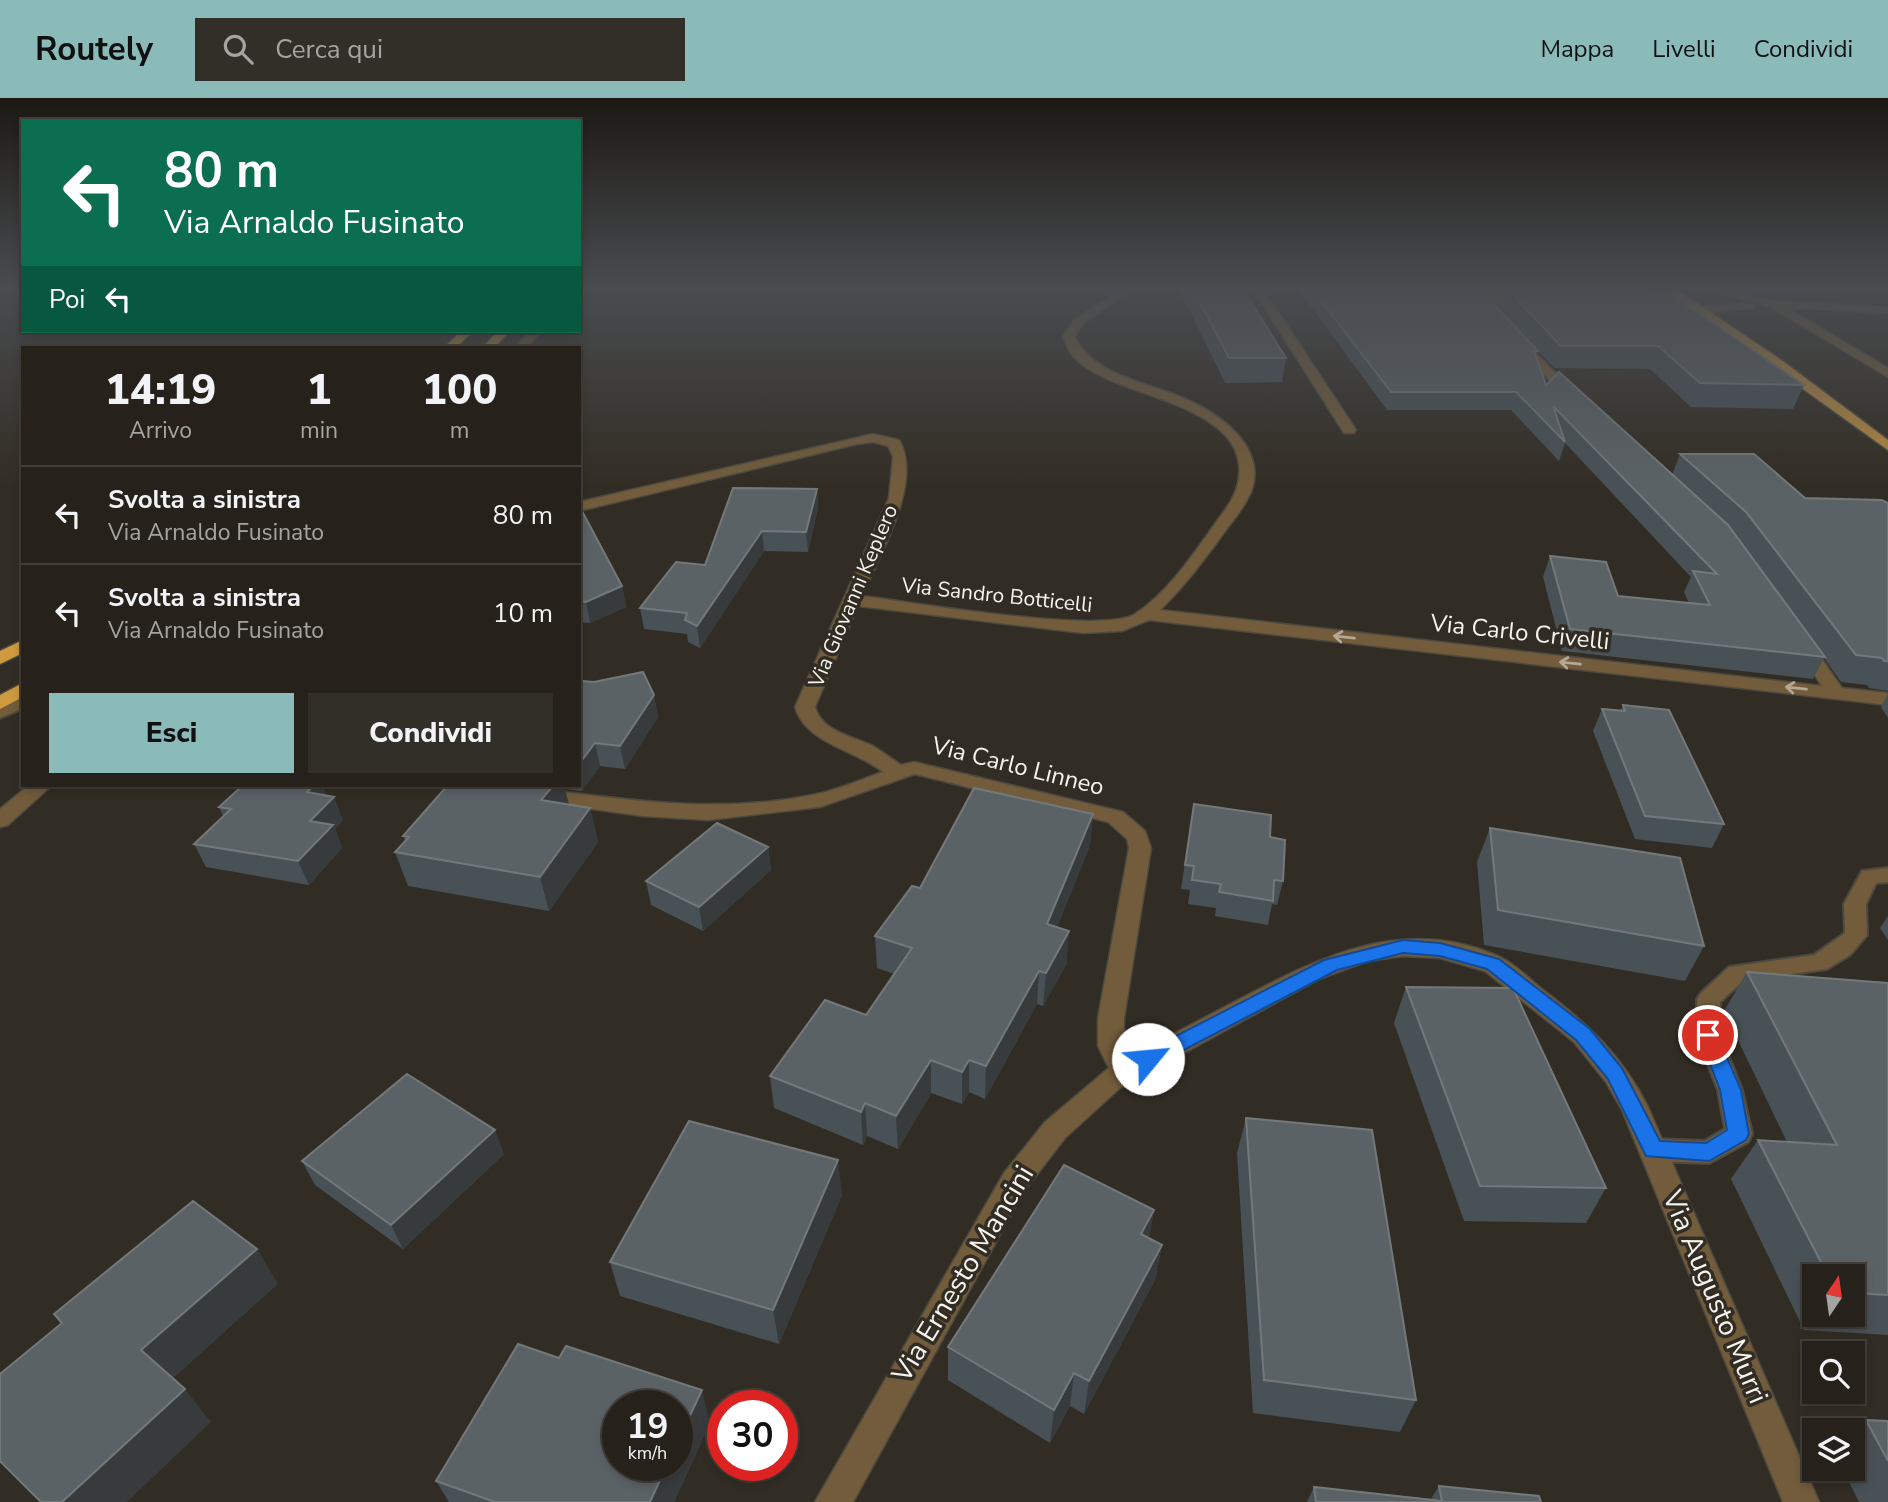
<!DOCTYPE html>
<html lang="it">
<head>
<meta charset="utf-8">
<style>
  body { margin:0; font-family:"Nunito Sans",sans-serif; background:#322f28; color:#f1f3f6; height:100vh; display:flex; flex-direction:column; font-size:26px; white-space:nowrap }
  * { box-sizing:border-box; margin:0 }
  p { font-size:23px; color:#a4a4a3 }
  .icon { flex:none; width:38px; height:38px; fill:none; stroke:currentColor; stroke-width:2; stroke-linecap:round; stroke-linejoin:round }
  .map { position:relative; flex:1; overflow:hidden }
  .details { position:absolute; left:21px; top:248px; width:560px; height:441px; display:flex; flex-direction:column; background:#26221b; border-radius:0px; box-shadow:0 4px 10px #0003,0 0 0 2px #423f3a }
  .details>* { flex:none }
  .banner { position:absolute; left:21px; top:21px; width:560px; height:214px; border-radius:0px; box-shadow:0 4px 10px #0003,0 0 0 2px #423f3a; background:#0b6e4f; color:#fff; overflow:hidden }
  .needle { width:46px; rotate:13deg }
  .fabs { position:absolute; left:1802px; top:1166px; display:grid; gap:14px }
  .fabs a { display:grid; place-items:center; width:63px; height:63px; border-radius:0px; background:#26221b; box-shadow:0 4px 10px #0003,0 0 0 2px #423f3a; font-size:35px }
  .speed { position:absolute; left:602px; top:1292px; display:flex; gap:14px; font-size:35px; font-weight:700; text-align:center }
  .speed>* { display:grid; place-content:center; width:91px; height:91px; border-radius:50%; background:#26221b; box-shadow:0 4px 10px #0003,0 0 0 2px #423f3a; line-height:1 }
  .speed small { font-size:18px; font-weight:400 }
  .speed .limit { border:10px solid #d22; background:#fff; color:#111 }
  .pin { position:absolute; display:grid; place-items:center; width:60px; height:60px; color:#fff; margin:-30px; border:4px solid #fff; border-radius:50%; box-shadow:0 2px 7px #0007 }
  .me { position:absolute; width:77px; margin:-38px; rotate:62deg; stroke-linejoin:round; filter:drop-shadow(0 0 5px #0008) }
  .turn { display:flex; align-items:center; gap:24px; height:147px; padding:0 28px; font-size:32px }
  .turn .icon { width:91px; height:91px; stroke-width:2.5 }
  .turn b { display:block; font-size:49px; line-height:60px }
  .then { display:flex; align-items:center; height:66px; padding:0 28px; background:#0003; gap:14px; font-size:26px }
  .eta { display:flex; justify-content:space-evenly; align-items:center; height:119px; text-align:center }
  .eta b { font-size:42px; font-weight:800; line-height:49px }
  .cta { display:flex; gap:14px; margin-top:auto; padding:14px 28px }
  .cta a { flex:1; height:80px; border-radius:0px; background:#8bbbb9; color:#111; font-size:28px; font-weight:800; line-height:80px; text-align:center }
  .cta a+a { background:#322f28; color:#f1f3f6 }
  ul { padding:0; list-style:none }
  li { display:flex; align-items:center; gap:21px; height:98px; padding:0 28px; border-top:2px solid #423f3a }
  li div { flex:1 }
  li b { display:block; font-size:26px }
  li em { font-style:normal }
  header { display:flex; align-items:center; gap:42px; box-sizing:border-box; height:98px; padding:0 35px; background:#8bbbb9; color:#111 }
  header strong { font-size:33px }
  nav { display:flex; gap:38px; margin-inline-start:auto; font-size:24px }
  .search { width:490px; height:63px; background:#322f28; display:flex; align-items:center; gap:18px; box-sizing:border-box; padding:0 24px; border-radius:0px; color:#a4a4a3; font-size:26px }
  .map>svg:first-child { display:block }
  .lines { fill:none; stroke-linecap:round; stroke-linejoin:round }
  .service-casing { stroke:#4d4940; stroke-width:4 }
  .minor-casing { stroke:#4d4940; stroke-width:3 }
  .tertiary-casing { stroke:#4d4940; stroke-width:3 }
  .primary-casing { stroke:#4d4940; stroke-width:3 }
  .motorway-casing { stroke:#4d4940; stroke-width:3 }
  .service { fill:#725c3b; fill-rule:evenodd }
  .minor { fill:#725c3b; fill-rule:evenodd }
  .tertiary { fill:#725c3b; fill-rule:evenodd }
  .primary { fill:#b58940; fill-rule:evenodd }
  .motorway { fill:#cf9a3f; fill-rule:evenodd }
  .wall { fill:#485156; fill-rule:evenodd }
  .shaded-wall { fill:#373b3b }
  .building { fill:#5b6266; stroke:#73797b; stroke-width:2 }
  .oneway { stroke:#b4a794 }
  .route { fill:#1a73e8; stroke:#114b97; stroke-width:2 }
  .labels { text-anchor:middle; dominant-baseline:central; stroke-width:7; stroke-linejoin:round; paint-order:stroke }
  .far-street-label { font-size:21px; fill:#f6f2ec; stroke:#322d24 }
  .street-label { font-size:24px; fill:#f6f2ec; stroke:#322d24 }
  .near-street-label { font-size:28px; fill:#f6f2ec; stroke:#322d24 }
</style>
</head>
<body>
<header>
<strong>Routely</strong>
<div class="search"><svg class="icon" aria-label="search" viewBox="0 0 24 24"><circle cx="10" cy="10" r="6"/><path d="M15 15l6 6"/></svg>Cerca qui</div>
<nav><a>Mappa</a><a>Livelli</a><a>Condividi</a></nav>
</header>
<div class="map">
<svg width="1888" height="1404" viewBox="0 0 1888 1404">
  <rect width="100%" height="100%" fill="#322d24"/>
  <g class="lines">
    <defs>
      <path id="service" d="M579,191H589L579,197Z
        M530,233H541L526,250H515Z
        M23,598V610L0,620V608Z
        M1888,770V784L1876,785L1866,806L1867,837L1850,857L1827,871L1743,883L1720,904V937L1742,992L1752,1036L1748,1044L1709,1065L1653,1063L1644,1060L1640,1052L1644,1044L1653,1041L1705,1043L1725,1031L1718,992L1696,937L1697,901L1701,895L1729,869L1814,857L1845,835L1844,806L1862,773Z"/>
      <path id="minor" d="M1120,191H1132L1082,226L1075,239C1094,278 1146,284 1183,300C1219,315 1268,349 1251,394C1244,411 1229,427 1218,443C1200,467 1182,491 1160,512L1822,588L1795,548L1804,543L1810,544L1842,590L1888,595V607L1149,522L1122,533L1083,535L858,508L815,609C822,634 852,638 873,648C883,654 892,661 901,667L914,664L1123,714L1145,733L1151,750L1124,920V948L1130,959C1166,940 1202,921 1238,902C1322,858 1405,816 1500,859C1517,867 1532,884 1547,895C1591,929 1622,958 1648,1009L1819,1404H1783L1622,1012L1606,984L1574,944L1485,873L1440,860L1403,858L1368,863L1319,881L1120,990L1065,1040L1024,1093L853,1404H815L1004,1075L1045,1024L1109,970L1098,948V920L1129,750L1127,741L1108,724L915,676L820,709L708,722L643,718L534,703L531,698L534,693L541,691C633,703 725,716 817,696C840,691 862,681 883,674C856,652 806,646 795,609L889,400L893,358L888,348L873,344L857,346L579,413V404L873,336L899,342C924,383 879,458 862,498C910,504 1103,537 1135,516C1172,492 1199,447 1225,412C1243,388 1246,358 1223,335C1184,297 1102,292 1073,258C1069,253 1066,245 1063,239L1074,222Z
        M1253,191H1263L1356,332L1354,335H1344Z
        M1443,191H1459L1533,206L1528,209L1486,205Z
        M1769,204H1777L1888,270V279L1769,208Z
        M1516,243H1524L1577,297V303H1569L1516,247Z
        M28,688H51L8,727L0,729V711Z"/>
      <path id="tertiary" d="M1704,191H1722L1773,203L1888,209V215L1773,209Z
        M1750,205L1755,208L1754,210L1700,215L1695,212L1700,209Z"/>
      <path id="primary" d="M1664,191H1676L1784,264L1888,342V352Z"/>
      <path id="motorway" d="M461,233H473L456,250H444Z
        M498,233H510L494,250H482Z
        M23,542V555L0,566V553Z
        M23,585V599L0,611V597Z"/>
    </defs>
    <use href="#service" class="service-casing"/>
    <use href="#minor" class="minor-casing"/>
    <use href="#tertiary" class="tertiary-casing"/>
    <use href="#primary" class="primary-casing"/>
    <use href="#motorway" class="motorway-casing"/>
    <use href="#service" class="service"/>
    <use href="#minor" class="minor"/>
    <use href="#tertiary" class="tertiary"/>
    <use href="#primary" class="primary"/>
    <use href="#motorway" class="motorway"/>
  </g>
  <path class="wall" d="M1179,191H1243L1286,260L1282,284L1225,285Z
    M1298,191H1649L1648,194L1804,287L1793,311L1691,309L1650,271L1554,270L1499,209L1502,198L1486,195L1489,201L1538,253L1536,259L1546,287L1672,377L1680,356L1805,400L1888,405V593L1869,590L1867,587L1841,584L1824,560L1813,581L1562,553L1543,479L1550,458L1618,498L1689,505L1684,494L1691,479L1565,345L1559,363L1511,312H1387Z
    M1877,191H1888V197Z
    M817,391L818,410L808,454L764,453L700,550L688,544L687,536L644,531L640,510Z
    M579,413L622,488L626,509L590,525L579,524Z
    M579,588L654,597L658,619L625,671L600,668L582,693L565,691L569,707L590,710L598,744L549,813L408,788L395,754L405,743L403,738L447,688H579Z
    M1888,596V620L1881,609Z
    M1623,607L1724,726L1712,750L1635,741L1593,633L1602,611L1620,613Z
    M322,688L326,697L343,722L335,731L342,750L309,787L206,769L194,746L223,718L219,709Z
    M1194,706L1270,739L1283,783L1277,807L1272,806L1268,827L1215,818L1216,810L1188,806L1190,792L1181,791Z
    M1093,716L1090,747L1057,829L1067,865L1043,908L1037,906L985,1001L969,994L962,1006L931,995L898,1051L867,1038L863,1047L774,1010L770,978L866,917L894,876L877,870L875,838L920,790Z
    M1490,730L1704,848L1685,883L1484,847L1477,764Z
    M768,749L771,772L703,833L651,807L646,783Z
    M1888,818V842L1880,830Z
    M1747,874L1888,885V1237L1804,1232L1731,1081L1758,1042L1787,1044L1724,913ZM1815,1178H1853V1216H1815Z
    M1406,889L1606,1090L1586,1125L1464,1123L1394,925Z
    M1246,1020L1416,1302L1400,1334L1253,1315L1237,1055Z
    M504,1056L403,1151L315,1087L302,1063Z
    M842,1097L779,1246L620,1198L610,1164Z
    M1154,1112L1149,1140L1162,1147L1155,1182L1084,1316L1070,1308L1050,1345L948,1282V1249Z
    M1866,1322L1888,1323V1404H1859L1842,1370H1853V1335Z
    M710,1325L674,1404H449L436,1383Z
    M1439,1388L1541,1404H1307L1314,1389L1431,1401Z"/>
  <path class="shaded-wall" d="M817,391L818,410L808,454L806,434Z
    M762,433L764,453L700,550L697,528Z
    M622,488L626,509L590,525L586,504Z
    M654,597L658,619L625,671L620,648Z
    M595,645L600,668L582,693L579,682V666Z
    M313,688H322L329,704L334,699L343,722L335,731L342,750L309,787L298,763L310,723L307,694Z
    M553,688H564L570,710L541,702Z
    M590,710L598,744L549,813L540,779Z
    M1093,716L1090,747L1045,858L1047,826Z
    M768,749L771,772L703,833L699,809Z
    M1069,833L1067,865L1043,908L1046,875Z
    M1039,873L1037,906L985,1001L986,968Z
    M931,962V995L898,1051L896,1018Z
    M969,962V994L962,1006V974Z
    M865,1005L867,1038L863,1047L861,1014Z
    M495,1032L504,1056L403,1151L391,1127Z
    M838,1062L842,1097L779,1246L773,1212Z
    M1154,1112L1148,1147L1141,1136Z
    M1162,1147L1155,1182L1084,1316L1089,1283Z
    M257,1151L278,1186L168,1285L141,1252Z
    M1074,1275L1070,1308L1050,1345L1054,1312Z
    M185,1291L211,1324L127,1404H62Z
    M702,1292L710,1325L674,1404H650L667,1367H677V1345Z"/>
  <path class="building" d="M1193,191H1243L1286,260H1229Z
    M1312,191H1485L1489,201L1538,253H1534L1546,287L1559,274L1728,427L1825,559L1570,531L1550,458L1606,464L1618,498L1710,507L1693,473L1717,476L1553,308L1565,344L1516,294H1391Z
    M1507,191H1574L1668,195L1804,287L1700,285L1658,248H1561Z
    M1680,356H1754L1805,400L1882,402L1888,405V563H1884L1882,560L1856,557L1746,414Z
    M733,390L817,391L806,434L762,433L697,528L685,522L687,515L640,510L676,464L705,467Z
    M579,413H582L622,488L586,504L579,503Z
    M643,574L654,597L620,648L595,645L579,666V588L583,583L594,584Z
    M1623,607L1669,612L1724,726L1645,718L1602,611L1625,613Z
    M242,688H313L307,694L334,699L310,723L333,727L298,763L194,746L231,711L219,709Z
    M447,688H553L541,702L590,710L540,779L395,754L409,739L403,738Z
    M974,690L1093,716L1047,826L1069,833L1046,875L1039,873L986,968L969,962L962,974L931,962L896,1018L865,1005L861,1014L770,978L825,902L866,917L912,850L875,838L912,788L920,790Z
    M1194,706L1271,717L1270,739L1285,742L1283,783L1274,782L1273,803L1219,794L1221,786L1192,782L1194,768L1185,767Z
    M717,725L768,749L699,809L646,783Z
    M1490,730L1680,760L1704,848L1498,812Z
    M1747,874L1888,885V1197L1853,1195V1178H1828L1758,1042L1837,1047Z
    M1406,889L1513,890L1606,1090L1480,1088Z
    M407,976L495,1032L391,1127L302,1063Z
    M1246,1020L1372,1032L1416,1302L1264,1282Z
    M689,1023L838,1062L773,1212L610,1164Z
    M1064,1067L1154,1112L1141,1136L1162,1147L1089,1283L1074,1275L1054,1312L948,1249Z
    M193,1103L257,1151L141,1252L185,1291L62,1404H41L0,1363V1276L62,1225L54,1216Z
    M518,1246L559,1260L566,1248L702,1292L677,1345V1307H618V1367H667L650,1404H495L436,1383Z
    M1866,1322L1888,1323V1363Z
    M1439,1388L1539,1398L1541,1404H1316L1314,1389L1442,1403Z"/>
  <defs><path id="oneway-shaft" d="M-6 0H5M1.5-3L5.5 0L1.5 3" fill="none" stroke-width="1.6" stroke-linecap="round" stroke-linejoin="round" transform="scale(1.75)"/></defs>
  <g class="oneway">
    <use href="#oneway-shaft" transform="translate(1344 539) rotate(-174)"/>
    <use href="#oneway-shaft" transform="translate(1570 565) rotate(-174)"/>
    <use href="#oneway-shaft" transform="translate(1796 590) rotate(-174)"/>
  </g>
  <linearGradient id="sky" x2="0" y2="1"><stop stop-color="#1c1914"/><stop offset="0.49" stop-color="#494c50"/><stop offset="1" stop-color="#494c50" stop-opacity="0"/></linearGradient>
  <rect width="1888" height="388" fill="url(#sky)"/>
  <path class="route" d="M1403,842L1440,845L1499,861L1590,931L1622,970L1660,1043L1706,1045L1727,1032L1720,992L1699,937L1701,932H1715L1741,992L1749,1036L1746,1042L1709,1063L1646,1058L1608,981L1576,942L1487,871L1440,858L1403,855L1337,872L1155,967H1141L1138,961L1141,956L1324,862Z"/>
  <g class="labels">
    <g class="far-street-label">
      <text transform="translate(997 497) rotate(6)">Via Sandro Botticelli</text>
      <text transform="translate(853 498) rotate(-67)">Via Giovanni Keplero</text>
    </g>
    <g class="street-label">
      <text transform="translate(1520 534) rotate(6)">Via Carlo Crivelli</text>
      <text transform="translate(1018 668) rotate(14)">Via Carlo Linneo</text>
    </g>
    <g class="near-street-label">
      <text transform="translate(963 1176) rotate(-59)">Via Ernesto Mancini</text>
      <text transform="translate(1715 1199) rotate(67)">Via Augusto Murri</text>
    </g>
  </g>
</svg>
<div class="fabs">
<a><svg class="needle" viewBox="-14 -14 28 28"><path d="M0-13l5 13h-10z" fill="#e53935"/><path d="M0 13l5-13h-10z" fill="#a4a4a3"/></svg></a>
<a><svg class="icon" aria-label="search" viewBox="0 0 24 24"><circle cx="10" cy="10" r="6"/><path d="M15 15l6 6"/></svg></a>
<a><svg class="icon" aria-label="layers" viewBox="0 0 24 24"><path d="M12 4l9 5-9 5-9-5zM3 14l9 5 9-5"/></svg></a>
</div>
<div class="speed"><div>19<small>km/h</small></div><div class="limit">30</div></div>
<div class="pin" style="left:1708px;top:937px;background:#d93025"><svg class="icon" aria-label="arrive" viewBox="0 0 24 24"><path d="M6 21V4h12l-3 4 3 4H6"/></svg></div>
<svg class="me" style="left:1148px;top:961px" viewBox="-20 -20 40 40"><circle r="19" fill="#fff"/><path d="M0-13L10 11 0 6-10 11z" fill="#1a73e8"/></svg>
<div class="banner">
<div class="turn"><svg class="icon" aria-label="left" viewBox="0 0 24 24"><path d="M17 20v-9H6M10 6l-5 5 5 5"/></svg><div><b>80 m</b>Via Arnaldo Fusinato</div></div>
<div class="then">Poi<svg class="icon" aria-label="left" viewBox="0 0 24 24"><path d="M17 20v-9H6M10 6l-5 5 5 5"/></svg></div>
</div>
<section class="details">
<div class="eta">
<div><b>14:19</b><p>Arrivo</p></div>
<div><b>1</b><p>min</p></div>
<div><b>100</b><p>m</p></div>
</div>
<ul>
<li><svg class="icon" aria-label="left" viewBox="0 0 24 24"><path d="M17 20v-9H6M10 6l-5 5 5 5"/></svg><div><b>Svolta a sinistra</b><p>Via Arnaldo Fusinato</p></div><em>80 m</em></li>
<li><svg class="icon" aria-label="left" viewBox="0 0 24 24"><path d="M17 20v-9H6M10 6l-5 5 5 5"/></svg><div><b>Svolta a sinistra</b><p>Via Arnaldo Fusinato</p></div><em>10 m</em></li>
</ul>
<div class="cta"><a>Esci</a><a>Condividi</a></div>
</section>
</div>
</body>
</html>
